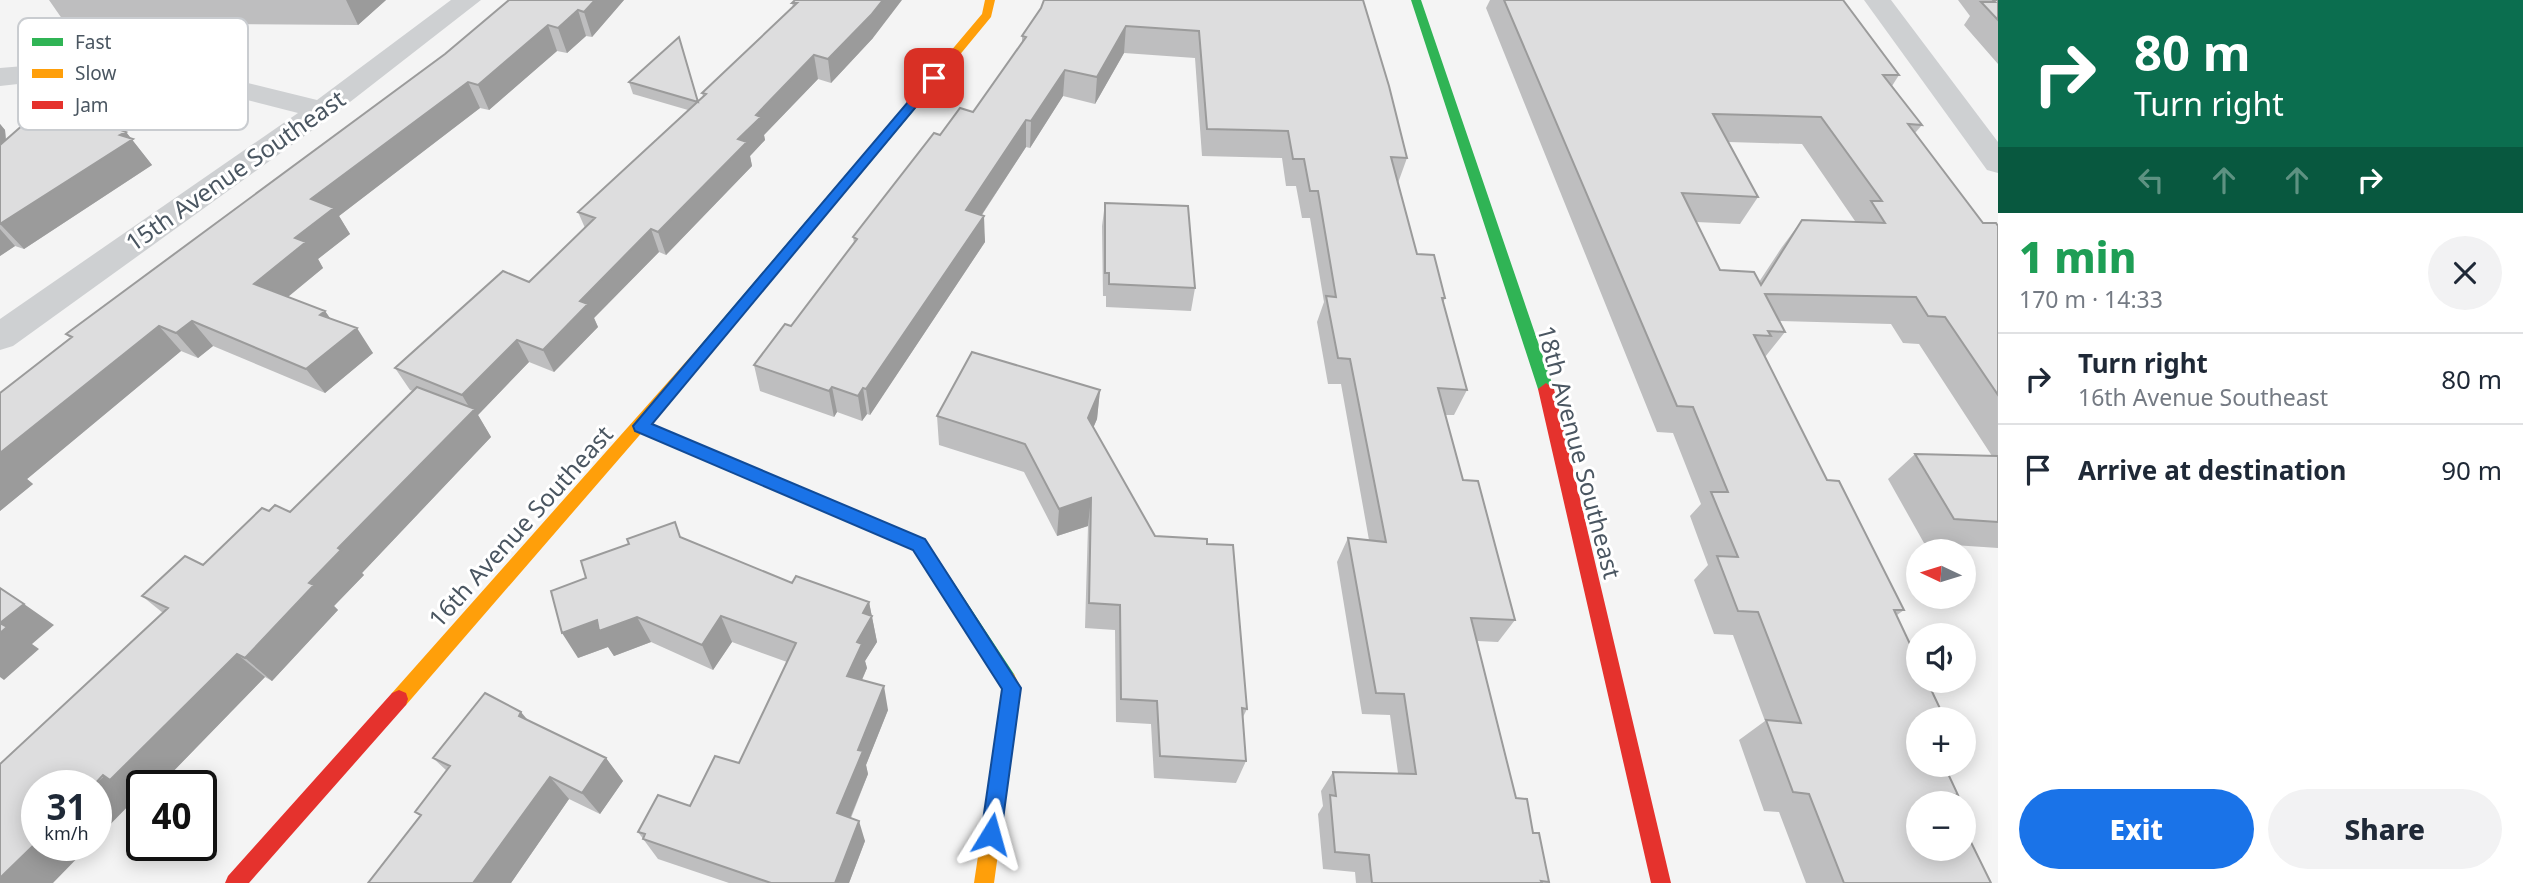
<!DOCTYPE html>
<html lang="en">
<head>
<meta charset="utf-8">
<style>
  body { margin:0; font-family:"Noto Sans",sans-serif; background:#f2f2f3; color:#1f2937; height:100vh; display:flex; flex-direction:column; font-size:26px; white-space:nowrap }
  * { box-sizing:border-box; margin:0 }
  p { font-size:23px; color:#747a83 }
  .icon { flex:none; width:38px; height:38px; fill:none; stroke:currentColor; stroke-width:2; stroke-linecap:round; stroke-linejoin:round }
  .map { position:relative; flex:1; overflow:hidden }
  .details { display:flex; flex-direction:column; background:#fff; width:525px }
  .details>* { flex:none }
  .guide { background:#0b6e4f; color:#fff; overflow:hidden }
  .needle { width:46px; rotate:274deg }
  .tools { position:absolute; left:1906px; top:539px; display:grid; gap:14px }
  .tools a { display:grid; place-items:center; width:70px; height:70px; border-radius:50%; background:#fff; box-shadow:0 4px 18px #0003; font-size:35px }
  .speed { position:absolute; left:21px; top:770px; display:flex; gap:14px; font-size:35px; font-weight:700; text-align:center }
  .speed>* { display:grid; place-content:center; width:91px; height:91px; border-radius:50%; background:#fff; box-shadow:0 4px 18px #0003; line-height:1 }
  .speed small { font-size:18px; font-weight:400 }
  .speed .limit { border:4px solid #111; border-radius:10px; background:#fff; color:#111 }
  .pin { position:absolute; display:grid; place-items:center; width:60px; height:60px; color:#fff; margin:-30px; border-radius:14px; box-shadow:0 4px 10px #0006 }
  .me { position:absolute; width:77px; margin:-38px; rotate:8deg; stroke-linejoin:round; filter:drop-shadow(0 0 5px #0008) }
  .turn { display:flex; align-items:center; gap:24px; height:147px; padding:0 21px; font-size:32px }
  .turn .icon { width:91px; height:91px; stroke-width:2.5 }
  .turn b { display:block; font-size:49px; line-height:60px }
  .lanes { display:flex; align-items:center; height:66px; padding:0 21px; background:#0003; justify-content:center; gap:35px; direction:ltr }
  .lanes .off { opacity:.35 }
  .round { display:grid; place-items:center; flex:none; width:74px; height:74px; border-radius:37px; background:#f2f2f3 }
  .overview { display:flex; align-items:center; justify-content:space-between; height:119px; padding:0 21px }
  h1 { font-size:42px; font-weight:800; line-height:52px; color:#1e9e55 }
  .action { display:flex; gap:14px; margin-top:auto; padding:14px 21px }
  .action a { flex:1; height:80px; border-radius:42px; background:#1a73e8; color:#fff; font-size:28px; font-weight:800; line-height:80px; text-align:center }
  .action a+a { background:#f2f2f3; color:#1f2937 }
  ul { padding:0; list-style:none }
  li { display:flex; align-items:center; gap:21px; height:91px; padding:0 21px; border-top:2px solid #e0e1e3 }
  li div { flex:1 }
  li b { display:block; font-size:26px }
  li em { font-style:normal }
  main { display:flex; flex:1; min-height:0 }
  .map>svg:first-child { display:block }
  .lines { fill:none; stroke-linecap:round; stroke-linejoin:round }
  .street { fill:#ced0d2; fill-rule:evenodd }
  .fast { fill:#30b455; fill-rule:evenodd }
  .slow { fill:#ff9f0a; fill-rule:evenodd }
  .jam { fill:#e5322d; fill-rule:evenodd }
  .wall { fill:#bebebf; fill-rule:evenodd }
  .shaded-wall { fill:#9b9b9b }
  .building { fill:#ddddde; stroke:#9b9b9b; stroke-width:2; fill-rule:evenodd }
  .route { fill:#1a73e8; stroke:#114b97; stroke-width:2 }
  .labels { text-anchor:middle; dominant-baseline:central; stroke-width:6; stroke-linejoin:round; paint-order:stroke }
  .street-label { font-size:24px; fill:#4a5661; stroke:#fff }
  .key { fill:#fff; stroke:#c9ccd0; stroke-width:2 }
  .key-label { font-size:19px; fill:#4a5661 }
</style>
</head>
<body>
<main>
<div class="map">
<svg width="1998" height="883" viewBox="0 0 1998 883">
  <rect width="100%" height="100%" fill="#f4f4f4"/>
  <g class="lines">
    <path class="street" d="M451,0H481L332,116L13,346L0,350V319L298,113L174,81L72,78L0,86V68L72,62L174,65L317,100Z
      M1864,0H1891L1998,142V173L1987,170Z"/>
    <path class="fast" d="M1411,0H1421L1554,389L1551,393L1546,395L1538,389Z
      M916,96L920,97V103L709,355H699L697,351L699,347L912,97Z
      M641,420L925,539L1014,674L1016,680L1014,686L1007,689L1000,686L913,549L635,430L633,426L635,422Z"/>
    <path class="slow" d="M985,0H995L991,17L920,103H912V97L982,14Z
      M704,346L711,351L709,355L406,705L399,708L392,705L390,699L392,693L699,347Z
      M1007,671L1014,674L1021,688L994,883H974L1003,689L998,680L1000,674Z"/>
    <path class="jam" d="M1546,383L1554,389L1671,883H1651L1538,389Z
      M399,690L406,693L408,699L406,705L249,883H225L228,876L392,693Z"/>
  </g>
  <path class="wall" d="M49,0H386L358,25L65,23Z
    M509,0H624L592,37L586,36L567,53L557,51L489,110L480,108L339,216L350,234L318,259L323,268L288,297L325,311L330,318L373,353L325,393L213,346L198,358L181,351L27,479L33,484L0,511V393L70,338L66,334L445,54Z
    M795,0L873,38L831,83L818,79L764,135L765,140L750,156L752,166L666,255L659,252L594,318L598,327L554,372L529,362L478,415L491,437L362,573L364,575L334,606L338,610L272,681L265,677L159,786H142L138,796L163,613L142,596L203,565L269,511L290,512L413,391L410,390L395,368L529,282L585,228L578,212L688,110L633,94L629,82L698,101L703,96L702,93L793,7L792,3Z
    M1363,0L1407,158L1398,183L1417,254L1445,298L1443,303L1467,390L1454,415H1445L1463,480L1515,620L1498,642L1477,641L1516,798L1533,833L1549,882L1547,883H1356L1355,872L1323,869L1318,814L1323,806L1321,791L1333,772L1398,773L1390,715L1362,714L1337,562L1348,538L1369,540L1341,384H1328L1317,322L1324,302L1310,218H1302L1296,186H1286L1282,158L1202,156L1195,58L1124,53L1095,104L1063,96L1030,148L1026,147L982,215L985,242L870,415L867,414L862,421L837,412L834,417L760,391L754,365L791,326L854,243L853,237L940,135L973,112L1022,43V36Z
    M1490,0H1843L1899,75L1892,86L1922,125L1915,133L1983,223L1998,226V548L1924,543L1888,479L1915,454L1992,456L1919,344L1903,343L1891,324L1780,321L1785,332L1765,357L1827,480L1904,610L1897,615L1918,765H1964V759L1966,764L1948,774L1958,795L1950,800L1991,883H1806L1779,812L1764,811L1739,740L1765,721L1733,635L1714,634L1694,580L1708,565L1690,516L1701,504L1673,433L1657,432L1486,8ZM1728,142L1802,144L1855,221L1854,222L1802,220L1782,247L1759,282L1720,270L1696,222L1740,224L1758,197Z
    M1958,0H1998V64L1964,25L1970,16Z
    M0,124L5,130L6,139L126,132L152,165L24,249L15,246L0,256Z
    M1105,203L1195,288L1191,311L1106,307V296H1103L1102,226Z
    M1100,390L1097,419L1093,428L1155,536L1207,544L1247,709L1243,717L1246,761L1236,783L1154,778L1151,724L1116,722L1115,630L1085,628L1088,526L1057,536L1024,472L939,445L937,416Z
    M681,537L792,583L869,602L877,642L865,661L867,668L862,680L888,710L866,765L868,774L851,818L865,841L849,883H729L658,859L638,832L690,806L739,763L787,662L732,642L713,670L651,642L614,656L608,647L578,658Z
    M529,722L606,758L623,781L600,814L569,799L511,883H368L420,816L415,812L447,771L433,758Z"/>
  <path class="shaded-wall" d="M346,0H386L358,25Z
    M595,0H624L592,37L584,12Z
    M883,0H902L873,38L831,83L828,59Z
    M578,10L586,36L567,53L558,28Z
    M548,25L557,51L489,110L478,85Z
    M1126,26L1124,53L1095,104L1097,77Z
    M814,55L818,79L764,135L765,140L750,156L752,166L666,255L658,232L738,139L756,115Z
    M1065,70L1063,96L1030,148L1031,121Z
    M468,82L480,108L339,216L350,234L318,259L323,268L273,309L254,284L295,238L311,199Z
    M1026,120V147L967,237L966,210Z
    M0,124L5,130L9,182L0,171Z
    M126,132L152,165L24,249L0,224Z
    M984,216L985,242L870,415L866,389Z
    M0,229L15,246L0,256Z
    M651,229L659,252L594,318L598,327L554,372L543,350L580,301Z
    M325,311L342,336L320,315Z
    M192,321L213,346L198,358L176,333Z
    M159,326L181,351L27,479L33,484L0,511V453Z
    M357,328L373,353L325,393L306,369Z
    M517,340L529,362L478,415L491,437L362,573L364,575L334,606L338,610L272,681L245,658L338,548L472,412L462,395Z
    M832,387L837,412L834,417L829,391Z
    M863,388L867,414L862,421L858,396Z
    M1100,390L1097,419L1085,447L1088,418Z
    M1091,498L1088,526L1057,536L1059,509Z
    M869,602L877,642L865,661L867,668L853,700L847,676L863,613Z
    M24,604L54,625L32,644L39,649L4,680L0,677V623Z
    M721,616L732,642L713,670L702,645Z
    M637,617L651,642L614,656L608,647L578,658L562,633L597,620Z
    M237,654L265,677L159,786H142V798L138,796L96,839V786H93Z
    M884,686L888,710L866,765L868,774L844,833L837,813L858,750Z
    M521,712L541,736L519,716Z
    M606,758L623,781L600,814L582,793Z
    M550,777L569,799L511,883H473Z
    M859,821L865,841L849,883H835Z
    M37,842V845H90L53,883H0V878Z"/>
  <path class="building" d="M509,0H595L584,12L578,10L558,28L548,25L478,85L468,82L311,199L334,208L295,238L306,242L254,284L325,311L320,315L357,328L306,369L192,321L176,333L159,326L0,453V393L72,337L66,334L445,54Z
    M795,0H883L871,15L828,59L814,55L756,115L761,117L738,139L747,142L658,232L651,229L580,301L588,304L543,350L517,340L462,395L395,368L503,271L529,282L595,218L578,212L706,94L702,93L797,3H792Z
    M1044,0H1363L1389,86L1407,158L1391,157L1417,254L1434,255L1445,298H1442L1467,390L1438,388L1463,480L1478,481L1515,620L1471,618L1516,798L1527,799L1533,833H1539L1549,882L1541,881L1542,883H1372L1369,855L1335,852L1330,795L1336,796L1333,772L1416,774L1404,694L1376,693L1348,538L1386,542L1350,359L1338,358L1326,296L1336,297L1318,191H1310L1304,159H1293L1288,131L1207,129L1199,31L1126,26L1097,77L1065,70L1031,121L1026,120L966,210L984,216L866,389L863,388L858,396L832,387L829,391L754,365L785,324L791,326L857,239L853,237L934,133L940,135L960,108L973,112L1026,37L1022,36L1041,8Z
    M1504,0H1843L1899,75H1883L1922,125L1908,124L1983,223H1996L1998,226V395L1945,317L1928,316L1916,297L1765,294L1785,332L1768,331L1771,336L1754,335L1827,480L1839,481L1904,610H1894L1918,661V681H1927L1945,719H1918V765H1944L1958,795L1947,794L1951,803H1918V849H1964V828L1991,883H1844L1809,794L1793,792L1766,720L1801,723L1758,612L1738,611L1717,556L1738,557L1711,492H1728L1693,407L1677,406ZM1713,114L1821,117L1882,201H1871L1885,223L1802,220L1761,285L1754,272L1720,270L1682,193L1758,197Z
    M1993,0H1998V20L1981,2H1995Z
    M679,37L698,102L629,82Z
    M49,102L126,132L120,135L133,139L0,224V145Z
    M1105,203L1188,206L1195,288L1109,284V273H1105Z
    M972,352L1100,390L1088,418L1155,536L1207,539V544L1233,545L1247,709L1242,708L1246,761L1160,756L1157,701L1121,699L1120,605L1089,603L1091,498L1059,509L1025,444L937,416Z
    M417,387L475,409L338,548L341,550L309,583L314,585L245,658L237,654L110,780L103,775L93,786H37V842L0,878V764L168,608L142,596L185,556L203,565L262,508L269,511L275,505L290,512Z
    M1915,454L1998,456V522L1954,519Z
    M675,522L680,537L792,583L796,576L869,602L863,613L872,616L857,642L862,644L847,676L884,686L858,750L863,751L837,813L859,821L835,883H771L643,839L645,834L638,832L658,795L690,806L715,756L739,763L796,643L721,616L702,645L637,617L599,631L597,620L562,633L551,591L586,578L581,561L629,544L627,539Z
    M0,588L24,604L0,623Z
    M0,623L7,627L0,633Z
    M485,693L521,712L519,716L606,758L582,793L550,777L473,883H368L421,815L415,812L450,766L433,758Z"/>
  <path class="route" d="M930,76L940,78L652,424L925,539L1021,688L1001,834L998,841L991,844L984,841L981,834L1002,689L913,550L635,431L633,426Z"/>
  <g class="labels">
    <g class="street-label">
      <text transform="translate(235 170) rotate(-35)">15th Avenue Southeast</text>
      <text transform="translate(1580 452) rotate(75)">18th Avenue Southeast</text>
      <text transform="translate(520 526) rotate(-48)">16th Avenue Southeast</text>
    </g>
  </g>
  <rect x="18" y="18" width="230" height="112" rx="10" class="key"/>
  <rect x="32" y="38" width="31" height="8" fill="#30b455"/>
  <rect x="32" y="69" width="31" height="9" fill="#ff9f0a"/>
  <rect x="32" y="101" width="31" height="8" fill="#e5322d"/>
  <g class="key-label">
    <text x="75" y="49">Fast</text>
    <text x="75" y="80">Slow</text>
    <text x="75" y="112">Jam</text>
  </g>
</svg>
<div class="tools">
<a><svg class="needle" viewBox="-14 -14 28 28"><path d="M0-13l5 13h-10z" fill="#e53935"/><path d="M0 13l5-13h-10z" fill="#747a83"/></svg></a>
<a><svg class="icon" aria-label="sound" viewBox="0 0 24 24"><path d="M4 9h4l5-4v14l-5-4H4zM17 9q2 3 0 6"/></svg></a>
<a>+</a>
<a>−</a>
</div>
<div class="speed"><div>31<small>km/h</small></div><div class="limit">40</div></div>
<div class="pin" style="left:934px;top:78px;background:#d93025"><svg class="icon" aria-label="arrive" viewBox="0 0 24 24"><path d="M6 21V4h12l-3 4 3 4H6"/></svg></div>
<svg class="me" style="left:991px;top:834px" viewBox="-20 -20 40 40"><path d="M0-17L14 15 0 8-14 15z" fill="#1a73e8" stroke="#fff" stroke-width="4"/></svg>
</div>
<section class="details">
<div class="guide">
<div class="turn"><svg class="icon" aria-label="right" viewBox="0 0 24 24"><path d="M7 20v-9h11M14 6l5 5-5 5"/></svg><div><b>80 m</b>Turn right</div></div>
<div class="lanes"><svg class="icon off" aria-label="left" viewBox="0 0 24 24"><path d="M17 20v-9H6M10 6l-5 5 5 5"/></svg><svg class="icon off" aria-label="ahead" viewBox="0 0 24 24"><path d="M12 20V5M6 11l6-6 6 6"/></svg><svg class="icon off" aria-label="ahead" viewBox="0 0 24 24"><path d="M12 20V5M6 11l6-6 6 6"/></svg><svg class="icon" aria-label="right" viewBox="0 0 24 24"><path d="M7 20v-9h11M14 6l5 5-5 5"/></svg></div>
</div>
<div class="overview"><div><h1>1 min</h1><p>170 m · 14:33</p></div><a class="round"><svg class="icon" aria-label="close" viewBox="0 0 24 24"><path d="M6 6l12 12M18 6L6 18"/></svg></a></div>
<ul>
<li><svg class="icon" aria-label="right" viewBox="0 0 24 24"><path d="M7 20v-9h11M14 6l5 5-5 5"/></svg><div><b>Turn right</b><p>16th Avenue Southeast</p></div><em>80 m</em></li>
<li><svg class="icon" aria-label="arrive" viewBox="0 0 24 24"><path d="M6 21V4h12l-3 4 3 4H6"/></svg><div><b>Arrive at destination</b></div><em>90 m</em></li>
</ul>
<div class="action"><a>Exit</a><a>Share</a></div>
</section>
</main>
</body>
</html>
